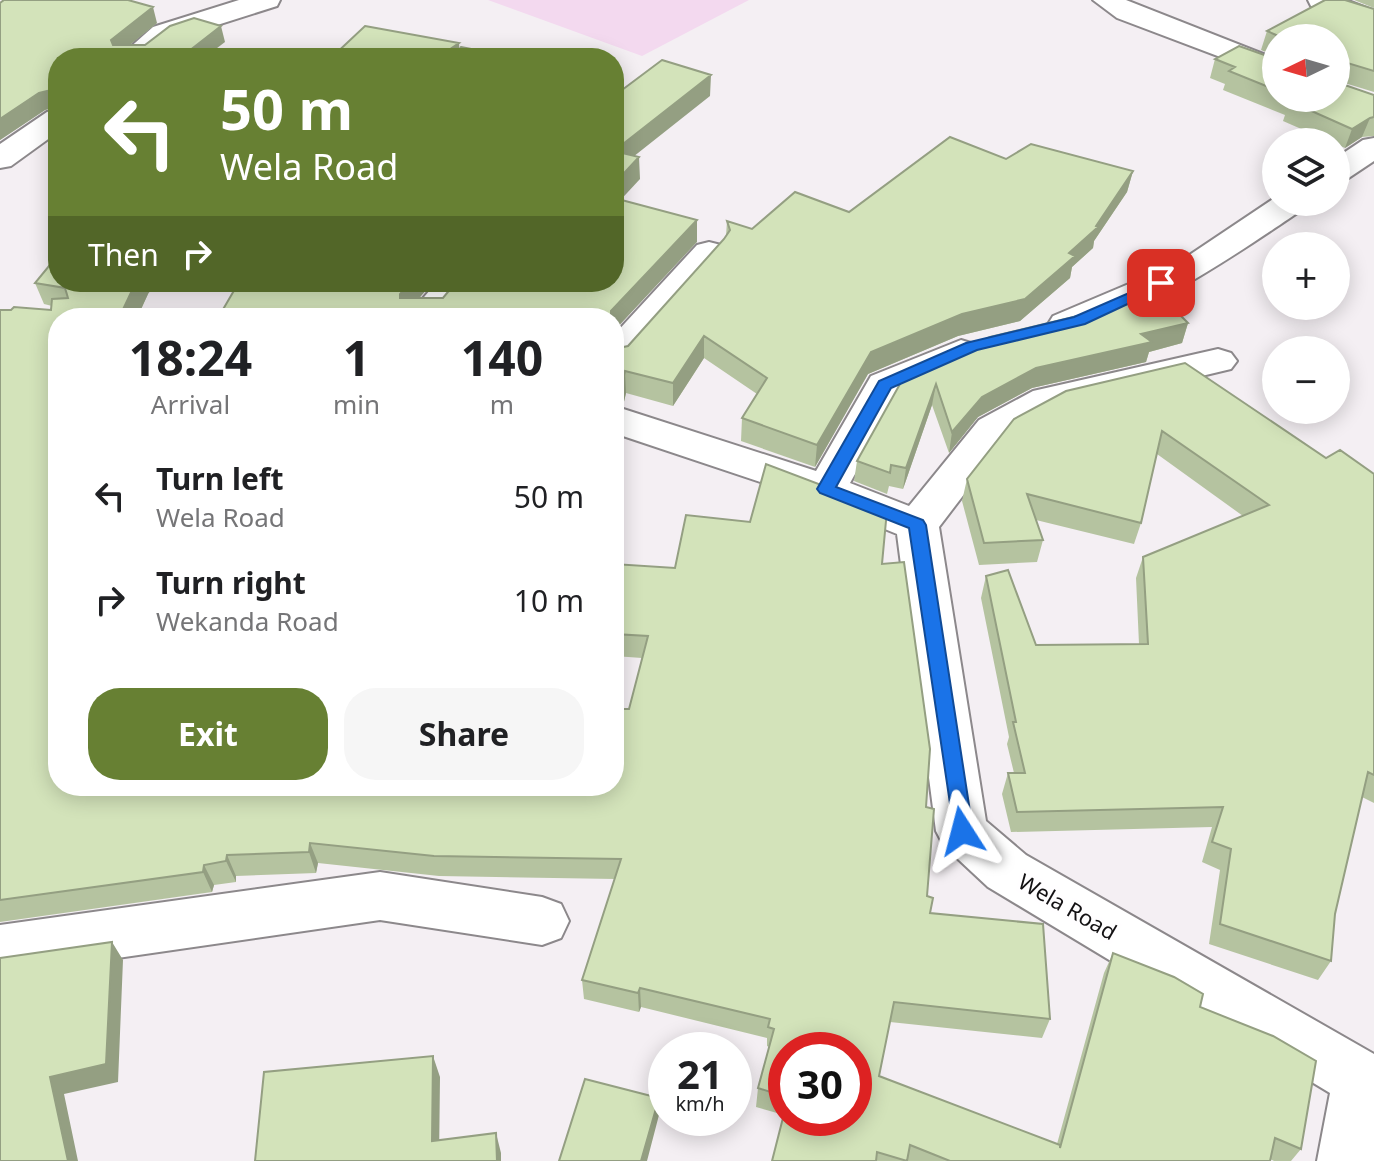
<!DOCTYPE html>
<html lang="en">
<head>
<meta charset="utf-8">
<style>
  body { margin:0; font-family:"Noto Sans",sans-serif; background:#f6f6f6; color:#202124; height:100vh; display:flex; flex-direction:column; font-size:30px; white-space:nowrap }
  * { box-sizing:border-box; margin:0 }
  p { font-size:26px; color:#757577 }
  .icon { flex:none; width:44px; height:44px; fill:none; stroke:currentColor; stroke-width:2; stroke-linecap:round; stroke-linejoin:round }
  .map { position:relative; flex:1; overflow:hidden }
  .side { position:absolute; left:48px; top:308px; width:576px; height:488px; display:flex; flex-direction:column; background:#fff; border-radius:32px; box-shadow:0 4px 20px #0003 }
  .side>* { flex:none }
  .hud { position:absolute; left:48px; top:48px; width:576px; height:244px; border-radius:32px; box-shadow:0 4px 20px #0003; background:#678033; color:#fff; overflow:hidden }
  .needle { width:52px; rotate:265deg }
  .controls { position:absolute; left:1262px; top:24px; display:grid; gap:16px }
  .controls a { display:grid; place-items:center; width:88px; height:88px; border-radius:50%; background:#fff; box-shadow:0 4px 20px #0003; font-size:40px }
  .speed { position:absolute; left:648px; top:1032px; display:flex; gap:16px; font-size:40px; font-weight:700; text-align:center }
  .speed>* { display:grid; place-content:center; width:104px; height:104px; border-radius:50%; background:#fff; box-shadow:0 4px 20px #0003; line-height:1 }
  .speed small { font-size:20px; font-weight:400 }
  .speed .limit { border:12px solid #d22; background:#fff; color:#111 }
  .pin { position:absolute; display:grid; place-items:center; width:68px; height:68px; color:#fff; margin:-34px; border-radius:16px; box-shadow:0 4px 12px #0006 }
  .me { position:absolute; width:88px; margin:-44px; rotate:351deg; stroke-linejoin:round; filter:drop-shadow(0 0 6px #0008) }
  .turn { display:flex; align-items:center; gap:28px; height:168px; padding:0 40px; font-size:36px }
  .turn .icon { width:104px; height:104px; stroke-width:2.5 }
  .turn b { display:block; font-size:56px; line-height:68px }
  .then { display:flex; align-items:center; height:76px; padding:0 40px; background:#0003; gap:16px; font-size:30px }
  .eta { display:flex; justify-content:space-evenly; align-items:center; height:136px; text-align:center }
  .eta b { font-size:48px; font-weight:700; line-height:56px }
  .cta { display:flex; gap:16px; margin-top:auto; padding:16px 40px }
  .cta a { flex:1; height:92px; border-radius:32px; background:#678033; color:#fff; font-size:32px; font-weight:700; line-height:92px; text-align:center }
  .cta a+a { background:#f6f6f6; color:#202124 }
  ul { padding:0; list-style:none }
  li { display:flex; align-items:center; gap:24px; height:104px; padding:0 40px }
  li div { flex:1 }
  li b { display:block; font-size:30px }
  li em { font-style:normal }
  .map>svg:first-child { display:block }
  .green { fill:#f3d9ef }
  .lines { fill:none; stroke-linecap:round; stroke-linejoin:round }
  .minor-casing { stroke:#8c888b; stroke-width:4 }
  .minor { fill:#fff; fill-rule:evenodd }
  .wall { fill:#b5c3a0; fill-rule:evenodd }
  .shaded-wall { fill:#949f82 }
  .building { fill:#d3e3ba; stroke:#949f82; stroke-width:2 }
  .route { fill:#1a73e8; stroke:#114b97; stroke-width:2 }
  .labels { text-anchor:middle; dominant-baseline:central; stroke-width:8; stroke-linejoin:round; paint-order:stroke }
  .street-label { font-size:22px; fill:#131113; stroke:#fffeff }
</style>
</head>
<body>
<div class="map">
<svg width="1374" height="1161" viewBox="0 0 1374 1161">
  <rect width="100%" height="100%" fill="#f4eff3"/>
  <path class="green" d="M488,0H749L642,56Z"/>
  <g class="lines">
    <defs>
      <path id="minor" d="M239,0H280L277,6L173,39L150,58H118L153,27Z
        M1093,0H1126L1276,59V78L1117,18Z
        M1308,0H1346L1374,11V28L1311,6Z
        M58,109V132L11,166L0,168V144L47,112Z
        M1374,138V161L1347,179L1336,182V158L1363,140Z
        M1276,197V202H1307L1303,209C1256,241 1107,345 1053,332L1048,324L1053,316L1176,264Z
        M709,242L721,245L726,252L721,259L627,366L614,370V335L697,245Z
        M437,282H474L444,318H406Z
        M961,340L974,344L980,352L974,360L900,393L850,483L909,506L979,420L1033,391L1218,349L1231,353L1237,361L1231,369L1059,410L1007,438L939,527L986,821L1026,855L1374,1054V1161H1317L1330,1093L988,887L944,846L936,831L897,534L811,499L614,433V406L816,471L871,376Z
        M380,872L542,897L561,904L569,921L561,938L542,945L380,920L0,975V925Z"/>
    </defs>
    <use href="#minor" class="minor-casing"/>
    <use href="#minor" class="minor"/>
  </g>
  <path class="wall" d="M1354,0H1374V8Z
    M0,3L157,23L129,45L225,42L58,58V136L52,119L55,115V107L45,110L0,140Z
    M1374,9V92L1338,81V82L1374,95V136L1362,137L1345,148L1336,144V142H1331L1283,121L1285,115L1223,90L1225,84L1210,78L1215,59H1276V98H1336V38H1276V56L1261,50L1267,31Z
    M1006,159L1133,171L1127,192L1094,241L1093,248L1072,267L1070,278L1020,321L958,336L868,374L815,467L741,441L742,418L757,394L704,358L673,406L626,393L623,406L614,404V349L628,346L724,239L726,236L727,221L752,229L849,212Z
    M35,283L148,294L137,318H58V786L629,709L642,658L614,656V564L675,568L882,564L926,807L927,896L930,913L1050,1019L1042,1038L890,1022L879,1076L1057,1144L1104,973L1113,953L1200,1007L1301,1149L1291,1161H1274L1270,1159V1161H772L784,1115L756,1107L758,1088L769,1047L767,1046V1038L641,1007L639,1012L584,999L582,980L615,879L439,876L318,863L316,873L236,876V882L214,885L212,892L0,922V310H51L52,306L44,304ZM786,1050L854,1118H786Z
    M1188,323L1182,343L1149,352L1146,362L1032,388L978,417L949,453L932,405L903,489L889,486L887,494L854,481L857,461L905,375Z
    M1066,391L1326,458L1374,474V803L1362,797L1335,914L1331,961L1318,980L1209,944L1220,870L1202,862L1212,827L1011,832L1002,794L1008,773H1014L1007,744L1009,737L981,598L986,576L1036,645L1139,644L1136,578L1143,557L1243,516L1157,454L1141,523L1134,544L1036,520L1043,540L1037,562L979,565L962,501L967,479Z"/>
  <path class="shaded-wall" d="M153,7L157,23L116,56L111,40Z
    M221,26L225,42L204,58H180Z
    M459,43L460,57L459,58H437Z
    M711,75L710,96L614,172V151Z
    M51,90L57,106L45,110L0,140V119L39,93Z
    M1370,118L1362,137L1345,148L1352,129Z
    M639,157L640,179L614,207V184Z
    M1133,171L1127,192L1094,241L1093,248L1072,267L1070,278L1020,321L958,336L868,374L815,467L817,445L871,352L1069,253L1096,226Z
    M697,220V242L614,331V318H611V311Z
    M136,282H157L148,294L137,318H119Z
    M410,282H433L404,316L400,294Z
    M1188,323L1182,343L1149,352L1146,362L1032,388L978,417L949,453L952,432L982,397L1036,368L1141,334Z
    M704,336V358L673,406V383Z
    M625,371L626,393L623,406L622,384Z
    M936,384L932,405L903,489L906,468Z
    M615,415L616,437L614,447V420Z
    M310,843L318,863L316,873L309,852Z
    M227,855L236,876V882L226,861Z
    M204,865L214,885L212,892L203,872Z
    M112,942L123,960L118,1082L64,1094L78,1161H68L50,1077Z
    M640,988L641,1007L639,1012L638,993Z
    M433,1056L440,1077L439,1161L432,1141Z
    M659,1098V1115L647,1161H641Z
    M496,1133L501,1153V1161H497Z"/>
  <path class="building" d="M4,0H128L153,7L111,40L113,45H145L170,26L194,18L221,26L180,58H58V120L52,119L55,115V93L51,90L39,93L0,119V3Z
    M1325,0H1345L1374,9V71L1341,61L1340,76H1336V38H1283L1267,31Z
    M365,26L459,43L437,58H331Z
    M1239,46L1276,59V90L1229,71L1235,67L1215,59Z
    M461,47L518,58H454Z
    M662,60L711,75L614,151V96Z
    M1336,82L1374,95V117L1370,118L1352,129L1289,101L1295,98H1336Z
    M950,137L1006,159L1031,144L1133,171L1096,226L1098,227L1069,253L1075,256L1025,299L962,314L871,352L817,445L742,418L767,378L704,336L673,383L625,371L622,384L614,381V349L628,346L724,239L730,230L727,221L752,229L795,192L849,212Z
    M614,151L639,157L614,184Z
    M614,198L697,220L611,311V318H218L239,282H410L400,294V298H443L456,282H614Z
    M58,255V282H136L119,318H58V786H614V709H629L648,636L614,634V564L675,568L686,515L750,522L766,464L887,510L882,564L904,562L930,749L926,807L934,809L927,896L933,898L930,913L1043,924L1050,1019L894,1002L879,1076L1060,1145V1148L1113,953L1174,977L1203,994L1200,1007L1273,1036L1316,1061L1301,1149L1275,1138L1270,1161H950L910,1145L907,1161L877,1152L876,1161H772L786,1106V1118H854V1050H786V1097L758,1088L774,1029L768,1027L770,1019L640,988L638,993L582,980L621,859L434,856L310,843L309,852L227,855L226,861L204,865L203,872L0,900V310H11L14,307L51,310L52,299L68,298L65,288L35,283Z
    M1158,293L1188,323L1141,334L1152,342L1036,368L982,397L952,432L936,384L906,468L891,465L890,473L857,461L905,375L990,337L1098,311L1117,303Z
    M1185,363L1326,458L1340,450L1374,474V775L1368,772L1335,914L1331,961L1220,924L1231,849L1212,842L1223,807L1017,812L1008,773H1025L1013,722H1016L986,576L1008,570L1036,645L1148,644L1143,557L1269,505L1162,431L1141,523L1027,494L1043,540L984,543L967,479L1014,419L1066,391Z
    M112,942L106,1064L50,1077L68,1161H0V958Z
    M433,1056L432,1141L496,1133L497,1161H255L264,1072Z
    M585,1079L659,1098L641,1161H559Z"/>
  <path class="route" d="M1161,279L1166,280V286L1085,324L977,350L891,388L836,487L923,520L926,525L973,831L970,837L962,840L955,837L909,528L820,493L817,489L879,381L966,343L1074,317Z"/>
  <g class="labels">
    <g class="street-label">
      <text transform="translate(1068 906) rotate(30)">Wela Road</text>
    </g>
  </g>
</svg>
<div class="controls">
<a><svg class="needle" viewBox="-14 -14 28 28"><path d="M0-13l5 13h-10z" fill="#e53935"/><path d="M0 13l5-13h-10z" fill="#757577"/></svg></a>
<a><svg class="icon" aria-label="layers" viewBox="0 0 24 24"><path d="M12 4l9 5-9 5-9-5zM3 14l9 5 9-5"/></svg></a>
<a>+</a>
<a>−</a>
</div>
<div class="speed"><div>21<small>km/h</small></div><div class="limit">30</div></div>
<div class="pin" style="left:1161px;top:283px;background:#d93025"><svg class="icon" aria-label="arrive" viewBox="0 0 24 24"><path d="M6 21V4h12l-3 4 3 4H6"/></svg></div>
<svg class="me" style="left:962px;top:831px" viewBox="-20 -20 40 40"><path d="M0-17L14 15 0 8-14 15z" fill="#1a73e8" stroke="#fff" stroke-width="4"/></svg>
<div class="hud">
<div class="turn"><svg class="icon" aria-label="left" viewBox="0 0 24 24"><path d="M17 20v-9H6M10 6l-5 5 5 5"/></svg><div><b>50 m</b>Wela Road</div></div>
<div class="then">Then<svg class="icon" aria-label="right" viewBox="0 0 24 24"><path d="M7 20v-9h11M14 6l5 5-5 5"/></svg></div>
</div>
<section class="side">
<div class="eta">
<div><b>18:24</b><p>Arrival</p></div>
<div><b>1</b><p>min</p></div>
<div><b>140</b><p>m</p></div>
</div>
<ul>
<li><svg class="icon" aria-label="left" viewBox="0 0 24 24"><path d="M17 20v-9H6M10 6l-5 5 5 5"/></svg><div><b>Turn left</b><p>Wela Road</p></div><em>50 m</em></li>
<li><svg class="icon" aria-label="right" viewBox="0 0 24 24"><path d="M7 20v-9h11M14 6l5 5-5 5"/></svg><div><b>Turn right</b><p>Wekanda Road</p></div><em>10 m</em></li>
</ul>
<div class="cta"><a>Exit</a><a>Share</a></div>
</section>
</div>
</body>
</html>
